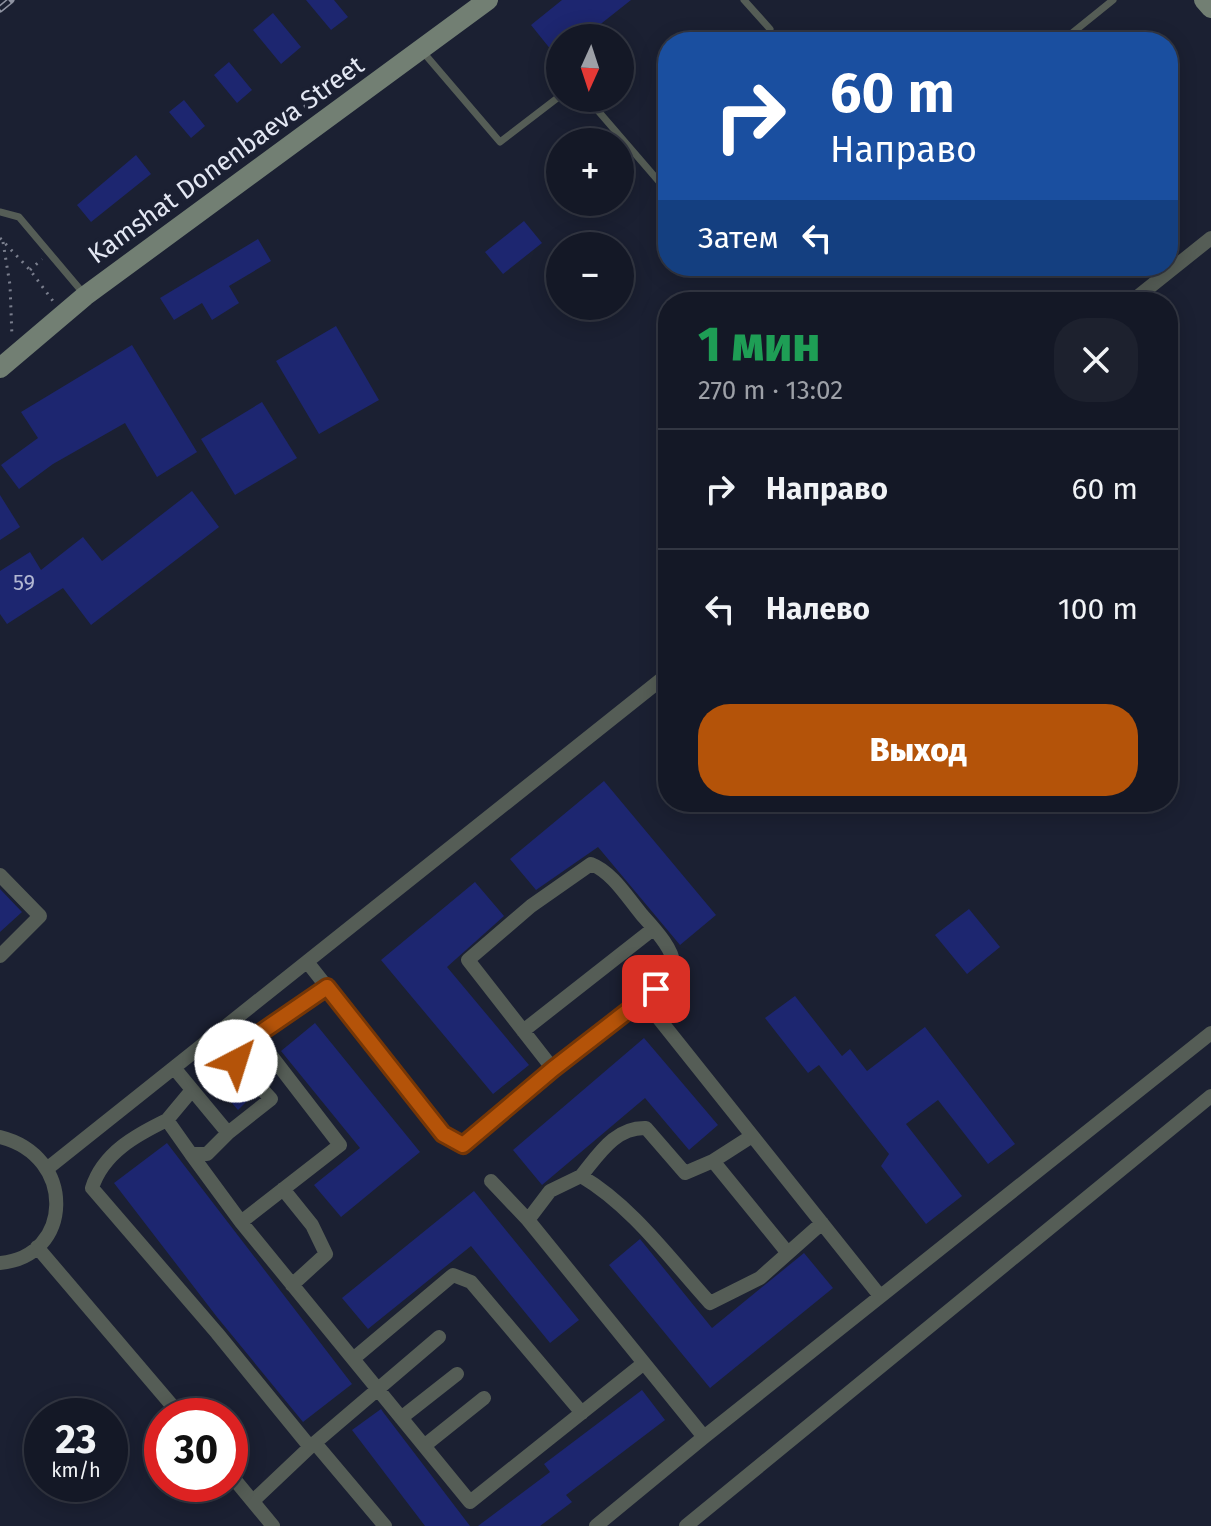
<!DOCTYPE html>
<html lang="ru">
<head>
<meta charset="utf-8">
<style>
  body { margin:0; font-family:"Fira Sans",sans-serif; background:#1d212e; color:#f1f3f6; height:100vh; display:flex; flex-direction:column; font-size:30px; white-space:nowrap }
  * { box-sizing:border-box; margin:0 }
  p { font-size:26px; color:#9da0a7 }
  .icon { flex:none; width:44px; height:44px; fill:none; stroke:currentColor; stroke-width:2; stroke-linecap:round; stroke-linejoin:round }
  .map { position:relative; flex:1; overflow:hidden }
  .sheet { position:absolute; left:658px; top:292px; width:520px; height:520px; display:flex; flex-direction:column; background:#141826; border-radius:32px; box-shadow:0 4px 20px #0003,0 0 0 2px #333743 }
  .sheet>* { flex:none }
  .top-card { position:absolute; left:658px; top:32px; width:520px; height:244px; border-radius:32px; box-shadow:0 4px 20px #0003,0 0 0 2px #333743; background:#1a4fa0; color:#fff; overflow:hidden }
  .needle { width:52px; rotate:183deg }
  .buttons { position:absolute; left:546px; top:24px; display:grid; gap:16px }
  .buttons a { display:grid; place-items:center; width:88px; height:88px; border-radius:50%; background:#141826; box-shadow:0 4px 20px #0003,0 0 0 2px #333743; font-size:40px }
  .speed { position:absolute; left:24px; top:1398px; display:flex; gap:16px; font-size:40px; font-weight:700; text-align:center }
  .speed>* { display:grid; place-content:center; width:104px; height:104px; border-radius:50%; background:#141826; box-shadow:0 4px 20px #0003,0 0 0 2px #333743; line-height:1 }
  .speed small { font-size:20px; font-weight:400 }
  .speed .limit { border:12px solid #d22; background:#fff; color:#111 }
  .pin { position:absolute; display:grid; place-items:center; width:68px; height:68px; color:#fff; margin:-34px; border-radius:16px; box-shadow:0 4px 12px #0006 }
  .me { position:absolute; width:88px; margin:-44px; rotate:40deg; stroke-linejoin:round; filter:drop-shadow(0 0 6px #0008) }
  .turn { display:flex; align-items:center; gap:28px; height:168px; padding:0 40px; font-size:36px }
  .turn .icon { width:104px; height:104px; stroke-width:2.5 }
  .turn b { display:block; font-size:56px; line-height:68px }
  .then { display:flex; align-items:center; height:76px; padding:0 40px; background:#0003; gap:16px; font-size:30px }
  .round { display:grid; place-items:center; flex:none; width:84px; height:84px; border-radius:32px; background:#1d212e }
  .summary { display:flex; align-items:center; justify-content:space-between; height:136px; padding:0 40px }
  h1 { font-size:48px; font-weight:800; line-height:60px; color:#1e9e55 }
  .button { display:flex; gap:16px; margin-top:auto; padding:16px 40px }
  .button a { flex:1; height:92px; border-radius:32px; background:#b45309; color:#fff; font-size:32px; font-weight:800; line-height:92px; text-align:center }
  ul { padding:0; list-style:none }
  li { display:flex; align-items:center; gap:24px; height:120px; padding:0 40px; border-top:2px solid #333743 }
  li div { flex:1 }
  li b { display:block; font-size:30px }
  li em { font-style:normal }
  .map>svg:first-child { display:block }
  .building { fill:#1d2670 }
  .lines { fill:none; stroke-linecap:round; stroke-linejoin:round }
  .path { stroke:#7a7e8d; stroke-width:3; stroke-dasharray:2 6; stroke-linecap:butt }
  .lane { stroke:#555d56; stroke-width:7 }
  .street { stroke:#555d56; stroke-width:14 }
  .secondary { stroke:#727f73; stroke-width:20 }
  .rail-casing { stroke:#8f93a2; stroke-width:7 }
  .rail { stroke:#1b2032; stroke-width:4; stroke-dasharray:12; stroke-linecap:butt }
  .route-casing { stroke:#753606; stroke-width:20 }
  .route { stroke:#b45309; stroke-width:14 }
  .labels { text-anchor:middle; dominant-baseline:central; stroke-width:7; stroke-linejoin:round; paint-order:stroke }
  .number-label { font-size:22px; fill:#b2b7d2 }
  .street-label { font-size:26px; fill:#e3e7f3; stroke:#1b2032 }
</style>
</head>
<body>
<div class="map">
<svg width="1211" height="1526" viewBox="0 0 1211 1526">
  <rect width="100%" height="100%" fill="#1b2032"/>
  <path class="building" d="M306,0H334L348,17L331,30Z
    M562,0H631L583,38H560V61L531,25Z
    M273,13L301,47L281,64L253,30Z
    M229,62L252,90L237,103L214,75Z
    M184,100L205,126L191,138L169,112Z
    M136,155L151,174L91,222L77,205Z
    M524,221L542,243L503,274L485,252Z
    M258,239L271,261L229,286L239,303L212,320L202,303L174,320L160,298Z
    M336,326L379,400L319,434L276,361Z
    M132,345L197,452L157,477L125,423L53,464L19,489L1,465L38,438L21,412Z
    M262,402L297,458L235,495L201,439Z
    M192,491L219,527L91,625L63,588L7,624L0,614V571L30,552L41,570L83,537L102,561Z
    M0,495L20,527L0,540Z
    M604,781L716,915L680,945L598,847L536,890L510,859Z
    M475,882L504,916L447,967L529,1065L493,1094L381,960Z
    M0,889L22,912L0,932Z
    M969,909L1000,947L967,974L935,935Z
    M795,996L842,1056L850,1049L867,1071L925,1027L1015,1144L988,1164L938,1100L906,1124L962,1196L926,1224L881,1166L889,1154L819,1065L808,1073L765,1018Z
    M315,1023L420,1152L341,1217L314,1185L360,1148L281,1051Z
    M644,1038L718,1125L689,1150L645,1098L542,1185L513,1150Z
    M229,1078L248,1100L238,1110L218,1087Z
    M167,1143L352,1384L303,1422L217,1317L114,1183Z
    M474,1191L579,1320L550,1343L471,1246L368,1329L342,1298Z
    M640,1239L712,1328L804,1253L833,1288L710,1388L609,1265Z
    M642,1390L665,1420L566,1495L572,1502L540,1526H478L550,1472L544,1464Z
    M381,1409L383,1412L470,1526H425L352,1430Z"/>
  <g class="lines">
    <path class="path" d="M158,219L347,74L351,79
      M0,238L30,270L53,301
      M3,242L10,285L12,337
      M30,270L42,259"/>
    <path class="lane" d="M744,0L770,29
      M1061,42L1113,0
      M423,52L500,142L560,96
      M587,98L668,192
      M0,212L19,217L84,294"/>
    <path class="street" d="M1131,302L1211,238
      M591,864C612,872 627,897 642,915C651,925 676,951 673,966C668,990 577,1051 553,1069L468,960L531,906Z
      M0,875L40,916L0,956
      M308,963L443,1134L463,1145L553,1069
      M644,1000L880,1296
      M523,1031L653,929
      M175,1069L228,1133L271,1099L236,1061L238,1048L327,987
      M192,1090L167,1120L191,1154H207L228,1133
      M167,1120C136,1135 103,1153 92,1188L217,1333L310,1447
      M0,1137C77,1156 73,1257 0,1263
      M191,1154L241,1222L470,1502L644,1363
      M713,1161L787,1252
      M48,1168L668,674
      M581,1176C599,1154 615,1127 646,1128L685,1173L713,1161L752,1136
      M491,1181L528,1220
      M283,1189L312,1225L326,1254L292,1285
      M241,1222L340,1145L256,1036
      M37,1247L181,1416
      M353,1359L453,1275L471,1282L582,1413
      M401,1418L457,1374
      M704,1437L528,1220L550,1191L581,1176C632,1206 670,1259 710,1303L760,1278L822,1223
      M315,1443L385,1526
      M424,1446L484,1398
      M230,1474L273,1526
      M253,1501L310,1447L439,1337
      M596,1526L704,1437L1211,1033
      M686,1526L1211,1096"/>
    <path class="secondary" d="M1204,0L1211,8
      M0,368L85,296L488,0"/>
    <defs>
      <path id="rail" d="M0,9L11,0"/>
    </defs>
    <use href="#rail" class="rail-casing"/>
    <use href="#rail" class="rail"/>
  </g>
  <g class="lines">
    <defs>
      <path id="route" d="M236,1061L238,1048L327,987L443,1134L463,1145L553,1069L656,989"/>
    </defs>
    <use href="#route" class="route-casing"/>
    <use href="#route" class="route"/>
  </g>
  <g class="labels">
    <g class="number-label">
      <text x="24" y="582">59</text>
    </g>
    <g class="street-label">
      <text transform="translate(226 160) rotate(-36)">Kamshat Donenbaeva Street</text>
    </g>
  </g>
</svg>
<div class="buttons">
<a><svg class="needle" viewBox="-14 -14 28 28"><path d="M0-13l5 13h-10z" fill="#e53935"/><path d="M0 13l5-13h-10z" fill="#9da0a7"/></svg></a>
<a>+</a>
<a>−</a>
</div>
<div class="speed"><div>23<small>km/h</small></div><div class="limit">30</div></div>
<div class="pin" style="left:656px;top:989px;background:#d93025"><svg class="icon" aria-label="arrive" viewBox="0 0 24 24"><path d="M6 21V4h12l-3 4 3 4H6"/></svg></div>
<svg class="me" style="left:236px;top:1061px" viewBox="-20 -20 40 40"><circle r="19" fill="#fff"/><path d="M0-13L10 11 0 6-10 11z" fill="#b45309"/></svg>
<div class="top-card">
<div class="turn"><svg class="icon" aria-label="right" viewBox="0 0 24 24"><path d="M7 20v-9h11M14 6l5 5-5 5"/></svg><div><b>60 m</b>Направо</div></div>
<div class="then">Затем<svg class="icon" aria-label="left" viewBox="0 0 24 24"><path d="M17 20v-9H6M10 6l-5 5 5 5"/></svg></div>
</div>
<section class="sheet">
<div class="summary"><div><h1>1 мин</h1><p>270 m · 13:02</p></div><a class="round"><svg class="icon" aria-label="close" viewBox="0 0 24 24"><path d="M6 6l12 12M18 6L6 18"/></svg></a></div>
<ul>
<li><svg class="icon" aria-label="right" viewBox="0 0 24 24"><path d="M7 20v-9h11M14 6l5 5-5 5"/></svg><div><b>Направо</b></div><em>60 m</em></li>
<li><svg class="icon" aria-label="left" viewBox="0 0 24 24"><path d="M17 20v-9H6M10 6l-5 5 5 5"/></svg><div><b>Налево</b></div><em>100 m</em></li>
</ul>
<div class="button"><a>Выход</a></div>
</section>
</div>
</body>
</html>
